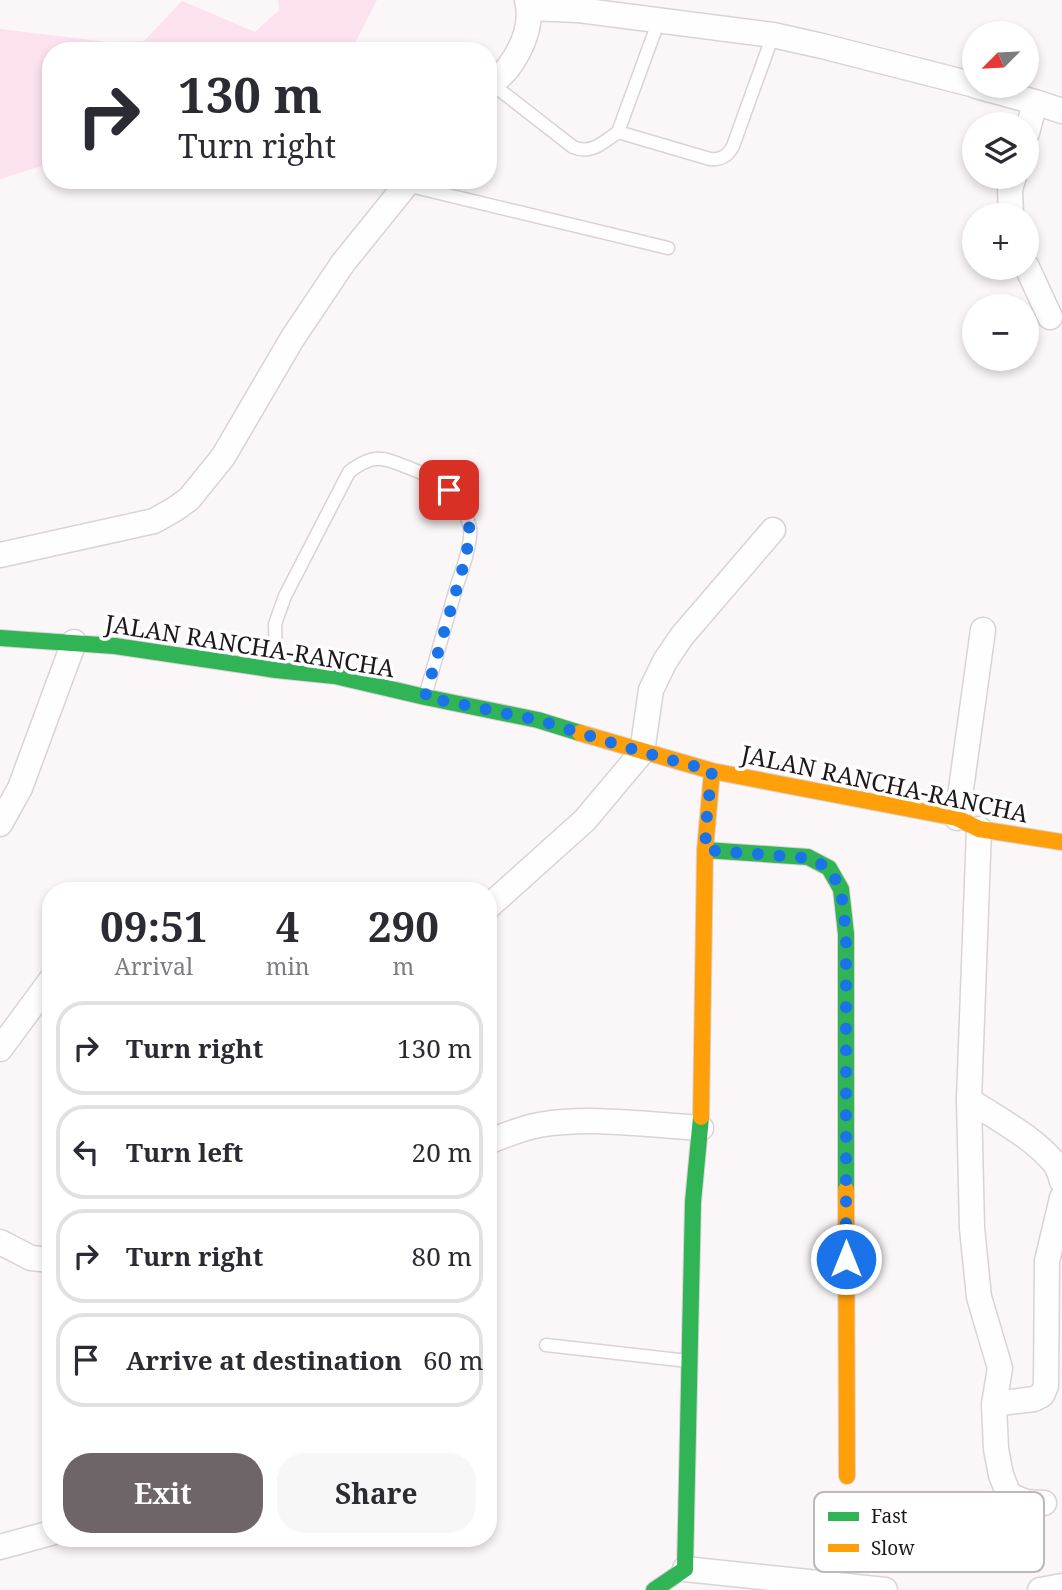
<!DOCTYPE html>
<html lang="en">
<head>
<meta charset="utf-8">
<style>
  body { margin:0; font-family:"Noto Serif",serif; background:#f7f7f7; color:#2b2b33; height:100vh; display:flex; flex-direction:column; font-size:26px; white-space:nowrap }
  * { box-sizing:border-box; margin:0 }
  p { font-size:23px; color:#7c7c81 }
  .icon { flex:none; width:38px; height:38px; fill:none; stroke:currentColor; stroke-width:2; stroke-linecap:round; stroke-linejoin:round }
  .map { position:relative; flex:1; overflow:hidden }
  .side { position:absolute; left:42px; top:882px; width:455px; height:665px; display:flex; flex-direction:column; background:#fff; border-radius:28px; box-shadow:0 4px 10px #0003 }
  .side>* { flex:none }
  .guide { position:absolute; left:42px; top:42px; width:455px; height:147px; border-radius:28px; box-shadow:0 4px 10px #0003; background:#fff; color:#2b2b33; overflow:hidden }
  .needle { width:46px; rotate:246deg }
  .tools { position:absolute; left:962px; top:21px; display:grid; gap:14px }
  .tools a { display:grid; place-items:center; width:77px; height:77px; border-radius:50%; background:#fff; box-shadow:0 4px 10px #0003; font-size:35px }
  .pin { position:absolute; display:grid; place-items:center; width:60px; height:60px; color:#fff; margin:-30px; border-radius:14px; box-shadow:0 4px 10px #0006 }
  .me { position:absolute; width:77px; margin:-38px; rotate:0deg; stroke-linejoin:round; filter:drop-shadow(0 0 5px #0008) }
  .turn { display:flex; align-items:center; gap:24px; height:147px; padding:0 21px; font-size:32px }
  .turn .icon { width:91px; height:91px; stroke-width:2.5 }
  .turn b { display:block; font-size:49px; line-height:60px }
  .eta { display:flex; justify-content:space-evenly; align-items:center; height:119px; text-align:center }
  .eta b { font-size:42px; font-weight:700; line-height:49px }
  .button { display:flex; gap:14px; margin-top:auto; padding:14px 21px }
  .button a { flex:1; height:80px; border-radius:28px; background:#6d6568; color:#fff; font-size:28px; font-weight:700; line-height:80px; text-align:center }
  .button a+a { background:#f7f7f7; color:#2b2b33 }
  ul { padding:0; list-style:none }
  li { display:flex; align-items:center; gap:21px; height:94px; margin:0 14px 10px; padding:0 7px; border:4px solid #e1e1e2; border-radius:28px }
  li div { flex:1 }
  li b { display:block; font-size:26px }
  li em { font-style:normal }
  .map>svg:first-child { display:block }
  .green { fill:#fbe2ee }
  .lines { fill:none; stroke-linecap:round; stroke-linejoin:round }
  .lane-casing { stroke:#d9d3d6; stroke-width:15 }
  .street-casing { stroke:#d9d3d6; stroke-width:27 }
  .fast-casing { stroke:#d9d3d6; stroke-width:18 }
  .slow-casing { stroke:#d9d3d6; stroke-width:18 }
  .lane { stroke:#fefefe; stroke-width:12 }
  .street { stroke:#fefefe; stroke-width:24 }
  .fast { stroke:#30b455; stroke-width:16 }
  .slow { stroke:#ff9f0a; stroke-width:16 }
  .route { stroke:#1a73e8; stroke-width:12; stroke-dasharray:0 21.6 }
  .labels { text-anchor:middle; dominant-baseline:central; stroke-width:7; stroke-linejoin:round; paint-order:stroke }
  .street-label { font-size:24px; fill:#20171b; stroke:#fff }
  .key { fill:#fff; stroke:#bcb9bb; stroke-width:2 }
  .key-label { font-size:19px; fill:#20171b }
</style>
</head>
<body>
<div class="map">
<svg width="1062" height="1590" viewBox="0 0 1062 1590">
  <rect width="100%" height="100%" fill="#fbf6f8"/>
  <path class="green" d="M278,0H377L351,51H51V163L0,179V29L108,42L144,41L182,1L255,32L279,10Z"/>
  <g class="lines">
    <defs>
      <path id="lane" d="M492,84L573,147C591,155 604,142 618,132L710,159C721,160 728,156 733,146L773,35
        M618,132L659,20
        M406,185L668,248
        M276,666L275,624L285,596L349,472C375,452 384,458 412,469C439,479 464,499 470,528C472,541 462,571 457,585C447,621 436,657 426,693
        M546,1345L688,1361"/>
      <path id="street" d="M529,8L579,10L773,35L822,46L975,85
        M976,86L1035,102L1027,133
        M488,88C494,81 502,75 508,68C522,49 533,24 527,0
        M1035,102L1062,111
        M1011,215L1010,189L1014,177
        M1027,267L1050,317
        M0,555L154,521L175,509L189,499L223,457L292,339L343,263L410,180
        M957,818L983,630
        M0,824L20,788L74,642
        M979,829L969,1100L972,1228L979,1297L1000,1368L994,1404L996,1449L1001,1475L1009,1495L1026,1502L1044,1503
        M488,907L585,820L642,752L651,690L665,661L682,636L773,530
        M0,1049L51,980
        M969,1100C998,1119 1035,1138 1056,1165C1059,1170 1060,1175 1062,1181
        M488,1142C505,1135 522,1128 539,1125C592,1116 648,1125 701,1128
        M0,1242L31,1258L51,1260
        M994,1404L1034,1399L1042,1395L1046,1386L1047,1261L1062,1198
        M0,1547L51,1533
        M685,1569L885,1590
        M1040,1590L1062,1586"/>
      <path id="fast" d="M0,638L115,646L276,670L335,676L425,697L538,720L580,733
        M705,850L808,857L829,868L841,889L846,934V1190
        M654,1590L685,1569L693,1202L701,1117"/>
      <path id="slow" d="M580,733L712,771L957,818L979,829L1062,842
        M701,1117L705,850L712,771
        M846,1190L847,1476"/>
    </defs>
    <use href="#lane" class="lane-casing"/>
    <use href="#street" class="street-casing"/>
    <use href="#fast" class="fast-casing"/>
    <use href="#slow" class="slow-casing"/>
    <use href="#lane" class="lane"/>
    <use href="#street" class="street"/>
    <use href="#fast" class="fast"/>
    <use href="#slow" class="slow"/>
  </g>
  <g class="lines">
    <path class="route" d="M449,490L463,509L470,530L466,557L425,697L538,720L642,752L712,771L707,815L705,850L808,858L829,868L841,890L846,934V1259"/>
  </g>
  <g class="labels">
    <g class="street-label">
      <text transform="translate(250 645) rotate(9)">JALAN RANCHA-RANCHA</text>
      <text transform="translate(885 783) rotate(12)">JALAN RANCHA-RANCHA</text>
    </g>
  </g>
  <rect x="814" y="1492" width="230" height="80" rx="10" class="key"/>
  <rect x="828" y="1512" width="31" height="9" fill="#30b455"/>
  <rect x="828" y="1544" width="31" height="8" fill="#ff9f0a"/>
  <g class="key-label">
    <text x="871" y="1523">Fast</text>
    <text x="871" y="1555">Slow</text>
  </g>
</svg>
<div class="tools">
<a><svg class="needle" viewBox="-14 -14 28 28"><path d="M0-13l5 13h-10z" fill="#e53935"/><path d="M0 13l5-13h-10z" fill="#7c7c81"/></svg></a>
<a><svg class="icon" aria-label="layers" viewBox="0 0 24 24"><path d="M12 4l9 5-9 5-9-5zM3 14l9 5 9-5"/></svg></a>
<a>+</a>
<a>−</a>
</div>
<div class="pin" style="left:449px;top:490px;background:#d93025"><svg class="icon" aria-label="arrive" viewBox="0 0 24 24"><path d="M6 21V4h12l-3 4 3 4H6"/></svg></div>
<svg class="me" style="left:846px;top:1259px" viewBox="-20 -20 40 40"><circle r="17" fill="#1a73e8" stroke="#fff" stroke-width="3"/><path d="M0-11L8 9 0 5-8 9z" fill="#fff"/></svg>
<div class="guide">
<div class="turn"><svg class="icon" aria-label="right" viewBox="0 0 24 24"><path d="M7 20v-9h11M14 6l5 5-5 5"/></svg><div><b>130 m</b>Turn right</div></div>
</div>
<section class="side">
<div class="eta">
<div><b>09:51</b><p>Arrival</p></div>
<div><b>4</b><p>min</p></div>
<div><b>290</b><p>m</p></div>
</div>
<ul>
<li><svg class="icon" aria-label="right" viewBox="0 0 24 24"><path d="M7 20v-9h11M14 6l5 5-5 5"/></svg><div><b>Turn right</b></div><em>130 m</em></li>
<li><svg class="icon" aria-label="left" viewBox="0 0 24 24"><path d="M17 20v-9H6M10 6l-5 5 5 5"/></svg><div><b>Turn left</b></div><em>20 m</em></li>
<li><svg class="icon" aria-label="right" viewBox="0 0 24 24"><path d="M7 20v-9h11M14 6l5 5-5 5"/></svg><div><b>Turn right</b></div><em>80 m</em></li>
<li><svg class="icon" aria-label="arrive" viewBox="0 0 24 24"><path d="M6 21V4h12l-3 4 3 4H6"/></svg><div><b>Arrive at destination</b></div><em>60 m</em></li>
</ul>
<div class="button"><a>Exit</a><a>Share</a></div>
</section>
</div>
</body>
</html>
